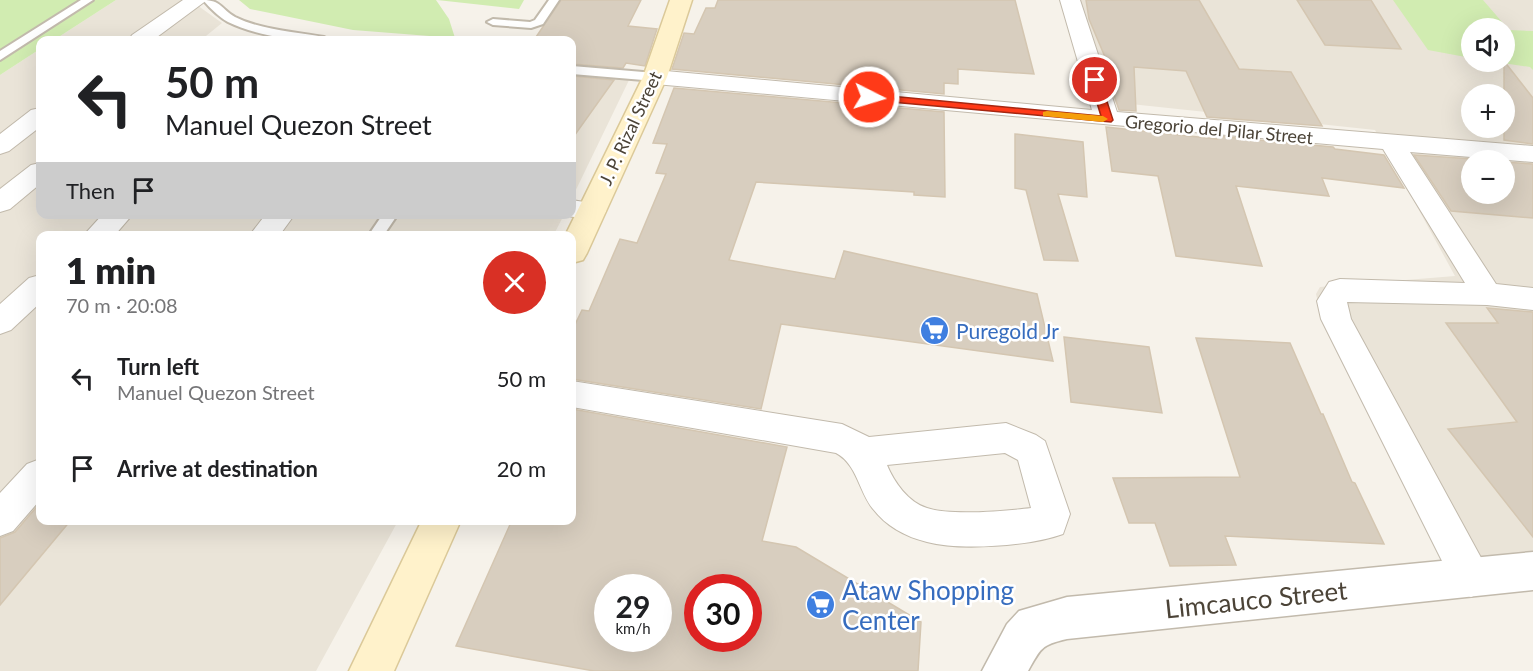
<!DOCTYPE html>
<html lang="en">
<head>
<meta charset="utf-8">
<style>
  body { margin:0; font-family:Lato,sans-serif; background:#f2f2f2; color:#202124; height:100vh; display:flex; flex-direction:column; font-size:22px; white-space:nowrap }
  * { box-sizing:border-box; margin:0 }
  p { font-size:20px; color:#757577 }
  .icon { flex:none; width:33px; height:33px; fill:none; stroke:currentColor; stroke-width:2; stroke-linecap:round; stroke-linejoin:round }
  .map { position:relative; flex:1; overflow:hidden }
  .sheet { position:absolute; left:36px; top:231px; width:540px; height:294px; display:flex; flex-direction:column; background:#fff; border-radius:12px; box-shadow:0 6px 24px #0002 }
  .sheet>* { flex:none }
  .guide { position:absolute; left:36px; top:36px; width:540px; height:183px; border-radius:12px; box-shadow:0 6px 24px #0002; background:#fff; color:#202124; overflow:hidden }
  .tools { position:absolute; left:1461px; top:18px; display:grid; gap:12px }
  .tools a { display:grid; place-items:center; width:54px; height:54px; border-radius:50%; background:#fff; box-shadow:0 6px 24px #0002; font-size:30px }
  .speed { position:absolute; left:594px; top:574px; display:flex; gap:12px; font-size:30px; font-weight:700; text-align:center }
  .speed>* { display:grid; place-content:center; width:78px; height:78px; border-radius:50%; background:#fff; box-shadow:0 6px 24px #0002; line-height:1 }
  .speed small { font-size:15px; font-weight:400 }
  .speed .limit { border:9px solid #d22; background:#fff; color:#111 }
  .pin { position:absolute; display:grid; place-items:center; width:51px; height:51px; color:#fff; margin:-26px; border:3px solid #fff; border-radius:50%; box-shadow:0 2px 6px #0007 }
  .me { position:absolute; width:66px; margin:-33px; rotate:95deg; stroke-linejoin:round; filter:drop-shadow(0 0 4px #0008) }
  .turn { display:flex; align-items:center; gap:21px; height:126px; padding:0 30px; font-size:27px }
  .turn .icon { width:78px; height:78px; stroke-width:2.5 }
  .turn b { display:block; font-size:42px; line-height:51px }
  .then { display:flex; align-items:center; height:57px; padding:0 30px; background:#0003; gap:12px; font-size:22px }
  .round { display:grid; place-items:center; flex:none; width:63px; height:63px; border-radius:32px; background:#f2f2f2 }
  .headline { display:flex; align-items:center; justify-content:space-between; height:102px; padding:0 30px }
  h1 { font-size:36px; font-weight:800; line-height:45px }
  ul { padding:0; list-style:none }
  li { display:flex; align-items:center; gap:18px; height:90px; padding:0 30px }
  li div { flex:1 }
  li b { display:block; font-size:22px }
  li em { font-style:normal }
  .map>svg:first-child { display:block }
  .residential { fill:#eae4d8; fill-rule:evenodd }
  .green { fill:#d1ecb1 }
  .building { fill:#d8cebf; stroke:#d4c6b1; stroke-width:1.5; fill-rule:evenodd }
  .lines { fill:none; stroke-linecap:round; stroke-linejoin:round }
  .service-casing { stroke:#c2baac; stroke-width:4 }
  .minor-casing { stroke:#c2baac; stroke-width:2 }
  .tertiary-casing { stroke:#c2baac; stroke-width:3 }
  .secondary-casing { stroke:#dbc999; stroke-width:3 }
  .service { fill:#fff; fill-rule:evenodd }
  .minor { fill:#fff; fill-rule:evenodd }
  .tertiary { fill:#fff; fill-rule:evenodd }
  .secondary { fill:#fff2cb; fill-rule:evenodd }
  .route { fill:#ff3a18; stroke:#a62610; stroke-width:1.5 }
  .slow { fill:#f59e0b }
  .labels { text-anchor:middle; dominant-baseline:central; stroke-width:5; stroke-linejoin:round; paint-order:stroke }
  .far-street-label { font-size:18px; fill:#4b4337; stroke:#fff }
  .shop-label { font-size:21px; fill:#366cbe; stroke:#fff; text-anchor:start }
  .near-shop-label { font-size:26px; fill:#366cbe; stroke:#fff; text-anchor:start }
  .near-street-label { font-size:26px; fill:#4b4337; stroke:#fff }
</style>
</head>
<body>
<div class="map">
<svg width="1533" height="671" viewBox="0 0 1533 671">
  <rect width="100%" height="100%" fill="#f6f2ea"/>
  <path class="residential" d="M116,0H190L222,23L201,40H54Z
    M1068,0H1533V566L1452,574L1322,319L1316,294L1320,287L1455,276L1375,130L1093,100ZM1472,28H1504V62H1472ZM1472,94H1504V128H1472ZM1472,160H1504V194H1472Z
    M40,49V214L564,215L553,236H40V520L398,521L316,671H0V75Z
    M572,70L631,76L572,198Z"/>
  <path class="green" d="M0,0H116L54,40H40V49L0,75Z
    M239,0H436L449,19L455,38L353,30L250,9Z
    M437,0H524L519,9Z
    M1393,0H1483L1509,30L1533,31V70L1530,67L1496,62H1504V28H1472L1471,58L1428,50Z"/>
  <path class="building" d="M561,0H641L628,26L657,29L645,66L626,63L623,68L572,64V40H534Z
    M718,0H1015L1034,74L958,69V84L944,83V94L672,69L684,33L694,34L706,8H715Z
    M1086,0H1199L1239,69L1291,72L1322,126L1207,117L1186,71L1134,67L1136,111L1119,110L1105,68V57L1089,19Z
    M1297,0H1371L1401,49L1325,45Z
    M1504,61L1533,98V144L1504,140Z
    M572,76L614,80L572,139Z
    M674,88L944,112L945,197L914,195V192L756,182L729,260L835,279L844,251L1037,294L1053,361L781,324L761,409L572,379V331L582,310L589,311L620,239L637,243L666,174L656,173L667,144L653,143Z
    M1106,127L1217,139L1215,136L1333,147L1335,149L1384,155L1404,188L1322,178L1329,196L1236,186L1262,266L1176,256L1158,176L1112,171Z
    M1015,134L1083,142L1087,197L1058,194L1078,261L1044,260L1026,190L1015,188Z
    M1414,155L1487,160H1472V194H1504V162L1533,164V218L1451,211Z
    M1487,308L1533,312V537L1448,429L1517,422L1446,323H1498Z
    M1064,337L1149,347L1162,413L1071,402Z
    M1196,338L1290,343L1321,414H1323L1352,482L1355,483L1384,544L1225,536L1236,565L1170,566L1155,523H1129L1113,478L1240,477Z
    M572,409L787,447L762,541L796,547L921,622L918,671H594L456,646L512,520H572ZM608,588H658V639H608ZM698,588H748V639H698Z
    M40,503V520H71L0,605V538L15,532Z"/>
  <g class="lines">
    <defs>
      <path id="service" d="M81,0H93L0,60V51Z
        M203,0C221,0 221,9 235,17C261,30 296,32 324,37L330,40C301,43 254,35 228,22C219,17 209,7 203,0Z
        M549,0H559L543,24L531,28L493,25L487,22L493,19L530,22L535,20Z
        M572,66L655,73L661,77L655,81L572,74Z
        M383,214H398L383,236H368Z"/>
      <path id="minor" d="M183,0H207L153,40H129L132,35Z
        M1060,0H1080L1117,112L1533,146V162L1410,152L1496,284L1533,288V310L1487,305L1347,302L1351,319L1485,565L1491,578L1485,591L1471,597L1457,591L1321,319L1317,301L1329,282L1340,279L1465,283L1383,149L655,84L647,82L643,77L647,72L655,70L1092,110Z
        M40,108V127L9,151L0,154V134L31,110Z
        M40,163V184L10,209L0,212V189L31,165Z
        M572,200L602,205L606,211L602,217L592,220L562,215L572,214Z
        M103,214H133L114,236H83Z
        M266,214H295L279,236H249Z
        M40,275V303L11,330L0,334V304L29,278Z
        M572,381L842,424L869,437L1006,423L1036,435L1045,441L1070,514L1063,534C1031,546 960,551 927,542C906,537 886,526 873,509C859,492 857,464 836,453L572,407ZM1005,453L1018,460L1031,508C1006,511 950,516 927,508C908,502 894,482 887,465Z
        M40,459V500L13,531L0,536V493L27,464Z"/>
      <path id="tertiary" d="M1533,552V590L1067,639C1041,645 1041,648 1028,671H982L1007,624L1019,611L1067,597Z"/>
      <path id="secondary" d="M670,0H692L667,77L587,253L583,260L572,263V236H565L643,77Z
        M422,520H461L394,671H349Z"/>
    </defs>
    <use href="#service" class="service-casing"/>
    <use href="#minor" class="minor-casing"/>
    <use href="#tertiary" class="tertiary-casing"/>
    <use href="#secondary" class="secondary-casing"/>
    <use href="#service" class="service"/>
    <use href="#minor" class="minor"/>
    <use href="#tertiary" class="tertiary"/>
    <use href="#secondary" class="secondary"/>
  </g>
  <path class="route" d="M1091,78L1100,80L1113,120L1111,122L869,100L864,97L869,94L1101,116L1090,80Z"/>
  <path class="slow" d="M1047,111L1103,116L1108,119L1103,122L1043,116V112Z"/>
  <defs>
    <symbol id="supermarket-disc" viewBox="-11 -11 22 22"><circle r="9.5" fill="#3f7fe0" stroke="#fff"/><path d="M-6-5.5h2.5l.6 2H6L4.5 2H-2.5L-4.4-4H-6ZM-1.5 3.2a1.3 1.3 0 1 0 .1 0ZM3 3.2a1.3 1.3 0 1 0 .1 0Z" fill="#fff"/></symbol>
  </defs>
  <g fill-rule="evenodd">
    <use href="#supermarket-disc" x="918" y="314" width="33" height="33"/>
    <use href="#supermarket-disc" x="804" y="588" width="33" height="33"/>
  </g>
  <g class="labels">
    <g class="far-street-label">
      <text transform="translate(630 128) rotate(-65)">J. P. Rizal Street</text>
      <text transform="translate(1219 129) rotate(5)">Gregorio del Pilar Street</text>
    </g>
    <g class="shop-label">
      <text x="956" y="330">Puregold Jr</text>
    </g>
    <g class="near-shop-label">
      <text x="842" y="590">Ataw Shopping<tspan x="842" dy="30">Center</tspan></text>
    </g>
    <g class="near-street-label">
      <text transform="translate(1256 599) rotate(-6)">Limcauco Street</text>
    </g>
  </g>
</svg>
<div class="tools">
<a><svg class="icon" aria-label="sound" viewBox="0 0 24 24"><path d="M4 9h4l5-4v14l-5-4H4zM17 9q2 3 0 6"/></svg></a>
<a>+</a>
<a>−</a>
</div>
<div class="speed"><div>29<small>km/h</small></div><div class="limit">30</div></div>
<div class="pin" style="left:1095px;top:80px;background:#d93025"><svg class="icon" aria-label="arrive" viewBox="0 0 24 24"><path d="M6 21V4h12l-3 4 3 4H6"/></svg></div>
<svg class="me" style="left:869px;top:97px" viewBox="-20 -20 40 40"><circle r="17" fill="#ff3a18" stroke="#fff" stroke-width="3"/><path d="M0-11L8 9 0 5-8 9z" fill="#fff"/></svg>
<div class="guide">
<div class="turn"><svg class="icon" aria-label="left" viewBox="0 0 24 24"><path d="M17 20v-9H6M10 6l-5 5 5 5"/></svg><div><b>50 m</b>Manuel Quezon Street</div></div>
<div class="then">Then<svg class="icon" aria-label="arrive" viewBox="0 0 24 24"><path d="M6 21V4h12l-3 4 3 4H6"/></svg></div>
</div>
<section class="sheet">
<div class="headline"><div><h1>1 min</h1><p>70 m · 20:08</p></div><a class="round" style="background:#d93025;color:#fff"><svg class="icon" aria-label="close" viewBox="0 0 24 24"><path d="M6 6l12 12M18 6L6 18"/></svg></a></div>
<ul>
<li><svg class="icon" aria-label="left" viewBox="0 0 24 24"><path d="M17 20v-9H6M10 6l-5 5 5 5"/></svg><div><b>Turn left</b><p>Manuel Quezon Street</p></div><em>50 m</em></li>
<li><svg class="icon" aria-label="arrive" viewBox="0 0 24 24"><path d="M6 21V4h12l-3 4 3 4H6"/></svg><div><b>Arrive at destination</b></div><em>20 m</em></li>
</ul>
</section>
</div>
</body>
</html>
